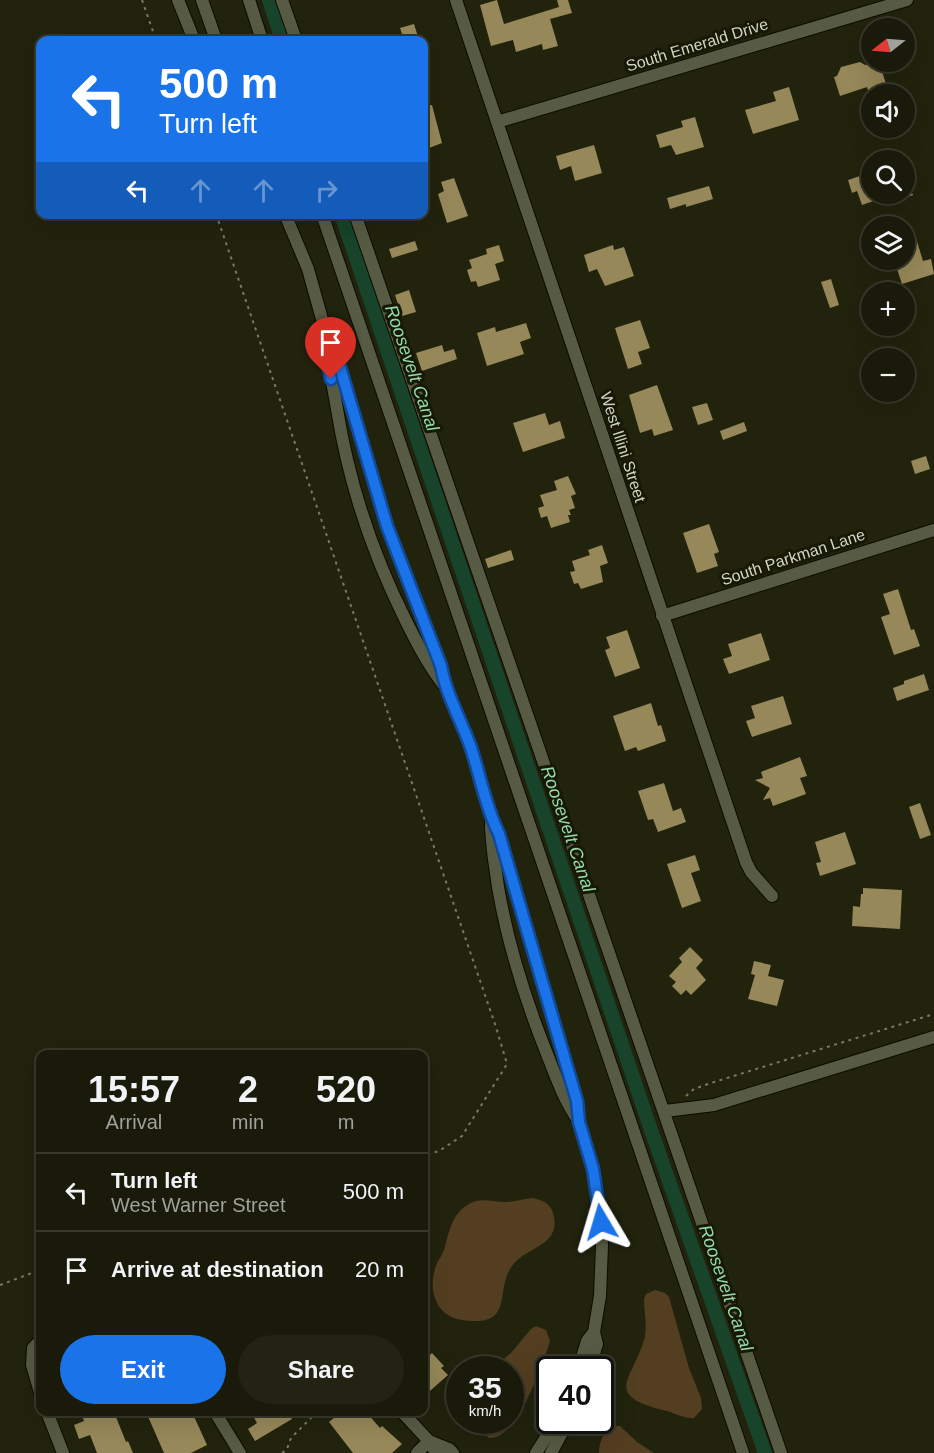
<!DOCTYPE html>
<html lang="en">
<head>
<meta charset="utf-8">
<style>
  body { margin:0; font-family:Helvetica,sans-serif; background:#222313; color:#f1f3f6; height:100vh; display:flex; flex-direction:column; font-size:22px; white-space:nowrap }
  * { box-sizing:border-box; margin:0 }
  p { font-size:20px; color:#9fa19c }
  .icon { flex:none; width:33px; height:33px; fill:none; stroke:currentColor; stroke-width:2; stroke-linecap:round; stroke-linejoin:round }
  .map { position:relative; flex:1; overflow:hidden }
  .details { position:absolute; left:36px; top:1050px; width:392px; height:366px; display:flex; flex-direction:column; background:#191a0a; border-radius:12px; box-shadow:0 6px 24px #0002,0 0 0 2px #37382b }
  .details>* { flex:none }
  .hud { position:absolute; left:36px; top:36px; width:392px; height:183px; border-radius:12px; box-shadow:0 6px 24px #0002,0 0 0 2px #37382b; background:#1a73e8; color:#fff; overflow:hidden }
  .needle { width:39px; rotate:253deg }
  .buttons { position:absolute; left:861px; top:18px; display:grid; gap:12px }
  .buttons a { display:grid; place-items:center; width:54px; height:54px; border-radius:50%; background:#191a0a; box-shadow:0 6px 24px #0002,0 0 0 2px #37382b; font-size:30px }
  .speed { position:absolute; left:446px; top:1356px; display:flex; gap:12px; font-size:30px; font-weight:700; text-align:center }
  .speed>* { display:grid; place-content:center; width:78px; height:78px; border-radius:50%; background:#191a0a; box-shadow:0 6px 24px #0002,0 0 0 2px #37382b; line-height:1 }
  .speed small { font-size:15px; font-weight:400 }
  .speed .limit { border:3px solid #111; border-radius:9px; background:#fff; color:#111 }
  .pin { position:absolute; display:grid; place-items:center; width:51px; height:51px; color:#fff; margin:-62px -26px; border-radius:50% 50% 50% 0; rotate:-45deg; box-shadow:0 0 6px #0007 }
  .pin .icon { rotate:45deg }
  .me { position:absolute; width:66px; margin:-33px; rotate:353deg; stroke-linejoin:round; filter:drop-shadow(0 0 4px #0008) }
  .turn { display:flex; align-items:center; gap:21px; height:126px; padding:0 24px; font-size:27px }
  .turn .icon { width:78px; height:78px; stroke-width:2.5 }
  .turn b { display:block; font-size:42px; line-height:51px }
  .lanes { display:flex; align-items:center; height:57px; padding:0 24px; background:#0003; justify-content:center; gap:30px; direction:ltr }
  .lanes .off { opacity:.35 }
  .eta { display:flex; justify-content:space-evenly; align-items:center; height:102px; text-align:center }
  .eta b { font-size:36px; font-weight:600; line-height:42px }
  .button { display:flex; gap:12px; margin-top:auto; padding:12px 24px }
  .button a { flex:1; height:69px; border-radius:36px; background:#1a73e8; color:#fff; font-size:24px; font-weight:600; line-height:69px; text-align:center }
  .button a+a { background:#222313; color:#f1f3f6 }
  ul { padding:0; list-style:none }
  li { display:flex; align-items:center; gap:18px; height:78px; padding:0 24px; border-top:2px solid #37382b }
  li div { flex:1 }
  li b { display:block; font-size:22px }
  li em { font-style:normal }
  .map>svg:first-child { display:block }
  .green { fill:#543e21 }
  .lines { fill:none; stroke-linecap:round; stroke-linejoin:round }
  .canal { stroke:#17442b; stroke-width:14 }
  .building { fill:#968859 }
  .minor-casing { stroke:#0b0c00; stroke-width:14 }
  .path { stroke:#777967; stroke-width:2; stroke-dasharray:3 4.5; stroke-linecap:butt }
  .minor { stroke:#585b43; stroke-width:12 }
  .route-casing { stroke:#114b97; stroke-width:15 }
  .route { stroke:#1a73e8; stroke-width:10 }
  .labels { text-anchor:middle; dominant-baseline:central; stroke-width:6; stroke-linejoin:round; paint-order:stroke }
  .street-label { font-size:16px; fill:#d2d4c6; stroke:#171904 }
  .water-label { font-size:18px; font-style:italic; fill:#92daad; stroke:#171904 }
</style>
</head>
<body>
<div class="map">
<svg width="934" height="1453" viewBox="0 0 934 1453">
  <rect width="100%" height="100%" fill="#21230d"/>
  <path class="green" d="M532,1198C542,1200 550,1203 553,1213C563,1246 525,1247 512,1266C494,1291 516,1328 462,1320C434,1316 427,1287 437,1263C440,1258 443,1253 445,1247C449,1230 453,1213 469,1204C480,1197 492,1202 505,1202C514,1202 523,1199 532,1198Z
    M655,1290L665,1293L669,1297L689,1368L701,1398L702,1409L694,1418C683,1419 674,1412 663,1410C603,1395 632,1380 644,1340C648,1327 644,1312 644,1299L646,1294Z
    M536,1326L546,1330L550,1341C543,1364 517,1440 489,1438L481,1431V1421L510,1420V1370L492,1369L511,1353L531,1329Z
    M617,1426H620L637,1442L654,1453H599C600,1438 603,1433 617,1426Z"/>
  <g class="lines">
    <path class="canal" d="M269,0L282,40
      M341,214L652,1133L765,1453"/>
  </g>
  <path class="building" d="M497,0L504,24L559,7L557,0H568L572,13L550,19L558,46L543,50L542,44L516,52L513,40L491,46L480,5Z
    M414,24L419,40H404L400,28Z
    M860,62L865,65L879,62L888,90L870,96L867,87L840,96L834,77L837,76L841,67Z
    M789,87L799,120L753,134L745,110L776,101L773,92Z
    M432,105L442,143L429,148L425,136L423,137V107Z
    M695,117L704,147L676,155L671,145L660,148L656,135L683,127L681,121Z
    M594,145L602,173L575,181L571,166L560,170L556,156Z
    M872,172V194H913V195L884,205L882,198L862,205L857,191L852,193L848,180Z
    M454,178L468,216L447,223L438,194L444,191L441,182Z
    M709,186L713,199L686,207V204L670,209L667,198Z
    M915,235L923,261L931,259L934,274L902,284L894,260H904V238Z
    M415,241L418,250L392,258L389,249Z
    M499,245L504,261L495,264L500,280L478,287L476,281L471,282L467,270L472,268L469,260L487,254L486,249Z
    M613,245L614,250L624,247L634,276L605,286L597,269L589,272L584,255Z
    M831,279L839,305L830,308L821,282Z
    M409,290L416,312L402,316L395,295Z
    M640,320L650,348L638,352L642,364L628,369L615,328Z
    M526,323L531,338L520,342L524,354L487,366L477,333L495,327L496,332Z
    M442,345L444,352L454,349L457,359L422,371L416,353Z
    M657,385L673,430L654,436L652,429L640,433L629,395Z
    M707,403L713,420L698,425L692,407Z
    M545,413L549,425L560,421L565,438L523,452L513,423Z
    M744,422L747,431L723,440L720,431Z
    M926,456L930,469L915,474L911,461Z
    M568,476L576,494L571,496L575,508L569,510L571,515H568L570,522L551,528L547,516L541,518L538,508L544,506L540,495L557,490L554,481Z
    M709,524L719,552L714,554L718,566L697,573L683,533Z
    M602,545L608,563L600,566L603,582L581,589L578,583L574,584L570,572L575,571L572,561L590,555L588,550Z
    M511,550L514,560L488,568L485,559Z
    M898,589L911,630L914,629L920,646L894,655L881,617L890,614L883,594Z
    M627,630L640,668L615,677L605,650L610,648L606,637Z
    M761,633L770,660L729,674L723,659L732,656L728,644Z
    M924,674L929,690L897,701L893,688L904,684V681Z
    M783,696L792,724L752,737L746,721L755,718L751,706Z
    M651,703L658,726L661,725L666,741L638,751L636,747L625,751L613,716Z
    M800,757L807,776L800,778L806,794L773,806L770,798L763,800L770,788L755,780L763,778L761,772Z
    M664,783L673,811L681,808L686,822L658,832L653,819L648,820L638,791Z
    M920,803L931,835L920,839L909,807Z
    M845,832L856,864L820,876L816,863L821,862L815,842Z
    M695,855L700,870L691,873L701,901L682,908L667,864Z
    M863,888L902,890L900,929L852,926L853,906L860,907L861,894H863Z
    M690,947L703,960L696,968L706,980L691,995L686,990L681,995L672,986L676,982L669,976L682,962L679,958Z
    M754,961L771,965L768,976L784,980L777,1006L748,999L755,975L751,974Z
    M423,1345L430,1355L432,1353L444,1366L441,1368L448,1375L423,1397Z
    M81,1412H114L126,1442L128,1441L133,1453H97L90,1435L79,1439L74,1425L84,1421Z
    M146,1412H192L207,1445L191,1453H164Z
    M251,1412H288L292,1419L255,1441L248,1429L257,1423Z
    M341,1412H366L380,1428L382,1426L402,1444L392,1453H353L329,1422Z"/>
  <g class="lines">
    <defs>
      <path id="minor" d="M178,0L194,40
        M202,0L216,40
        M249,0L262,40
        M282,0L296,40
        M456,0L746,862L751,872L772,896
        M497,122L907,0
        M285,214L308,269L327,337L337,357L387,526L441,666C446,694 460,718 470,745C480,774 485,806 499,834L577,1101L579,1121L593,1169L597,1189L602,1245L600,1296L594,1332L597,1344L589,1370
        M322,214L743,1453
        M355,214C496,628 640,1040 781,1453
        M327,341C328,364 333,386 337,409C349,484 372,553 406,621C417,643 428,665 443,684
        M662,616L934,530
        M491,823C491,845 495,865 498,887C508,945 525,999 547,1054C556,1077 564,1100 578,1120
        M665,1111L714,1105L934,1037
        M40,1341L33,1348L32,1365L40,1392
        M578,1370L587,1341L594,1332
        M47,1412L63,1453
        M215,1412L240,1453
        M402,1412L429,1441L436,1453
        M429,1441L449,1449L453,1453
        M417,1453L429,1441
        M536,1453L557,1420
        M551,1453L569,1420"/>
    </defs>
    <use href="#minor" class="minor-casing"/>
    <path class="path" d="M142,0L156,40
      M216,214L496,1027L507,1064L462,1136L439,1151L423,1156
      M686,1096L694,1089L711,1083L934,1014
      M0,1285L40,1270
      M282,1453L287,1449L291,1438L317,1412"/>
    <use href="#minor" class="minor"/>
  </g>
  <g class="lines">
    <defs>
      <path id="route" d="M331,379L328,362L327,337L337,357L387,526L441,666C446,694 460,718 470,745C480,774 485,806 499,834L577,1101L579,1122L593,1169L601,1222"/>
    </defs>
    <use href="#route" class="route-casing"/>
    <use href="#route" class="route"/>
  </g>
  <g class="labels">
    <g class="street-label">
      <text transform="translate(697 45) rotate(-17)">South Emerald Drive</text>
      <text transform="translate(623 447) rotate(72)">West Illini Street</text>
      <text transform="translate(793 557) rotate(-18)">South Parkman Lane</text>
    </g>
    <g class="water-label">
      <text transform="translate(412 368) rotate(71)">Roosevelt Canal</text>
      <text transform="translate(568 829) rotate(71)">Roosevelt Canal</text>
      <text transform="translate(726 1288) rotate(71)">Roosevelt Canal</text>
    </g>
  </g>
</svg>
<div class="buttons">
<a><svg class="needle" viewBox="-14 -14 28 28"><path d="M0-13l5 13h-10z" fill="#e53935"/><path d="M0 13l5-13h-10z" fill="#9fa19c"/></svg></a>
<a><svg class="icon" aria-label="sound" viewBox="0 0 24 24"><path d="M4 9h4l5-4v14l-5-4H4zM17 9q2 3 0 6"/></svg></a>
<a><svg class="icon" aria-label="search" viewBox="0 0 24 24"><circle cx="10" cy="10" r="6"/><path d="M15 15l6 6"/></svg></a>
<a><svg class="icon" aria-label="layers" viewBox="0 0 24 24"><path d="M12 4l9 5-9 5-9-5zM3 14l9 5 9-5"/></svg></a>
<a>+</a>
<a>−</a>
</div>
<div class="speed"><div>35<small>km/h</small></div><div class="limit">40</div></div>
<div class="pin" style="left:331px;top:379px;background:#d93025"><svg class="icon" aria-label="arrive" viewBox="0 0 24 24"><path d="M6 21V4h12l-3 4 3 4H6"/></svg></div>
<svg class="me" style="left:601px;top:1222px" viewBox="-20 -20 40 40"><path d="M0-17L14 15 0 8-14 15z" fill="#1a73e8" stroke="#fff" stroke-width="4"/></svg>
<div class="hud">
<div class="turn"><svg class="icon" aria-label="left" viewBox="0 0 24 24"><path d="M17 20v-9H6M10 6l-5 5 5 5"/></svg><div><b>500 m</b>Turn left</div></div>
<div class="lanes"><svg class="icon" aria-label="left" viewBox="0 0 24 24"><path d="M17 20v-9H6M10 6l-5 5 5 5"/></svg><svg class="icon off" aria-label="ahead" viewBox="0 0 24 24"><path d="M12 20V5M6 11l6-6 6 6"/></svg><svg class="icon off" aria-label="ahead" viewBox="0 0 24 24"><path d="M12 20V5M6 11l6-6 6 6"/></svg><svg class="icon off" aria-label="right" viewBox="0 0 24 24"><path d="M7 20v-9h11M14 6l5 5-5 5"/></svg></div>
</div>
<section class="details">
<div class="eta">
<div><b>15:57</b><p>Arrival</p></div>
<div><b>2</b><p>min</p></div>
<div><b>520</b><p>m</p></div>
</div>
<ul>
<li><svg class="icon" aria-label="left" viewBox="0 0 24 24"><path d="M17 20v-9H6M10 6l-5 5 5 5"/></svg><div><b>Turn left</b><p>West Warner Street</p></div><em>500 m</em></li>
<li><svg class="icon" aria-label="arrive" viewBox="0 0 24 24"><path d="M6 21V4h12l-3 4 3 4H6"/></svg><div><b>Arrive at destination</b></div><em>20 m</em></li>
</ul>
<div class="button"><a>Exit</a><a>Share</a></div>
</section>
</div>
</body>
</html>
